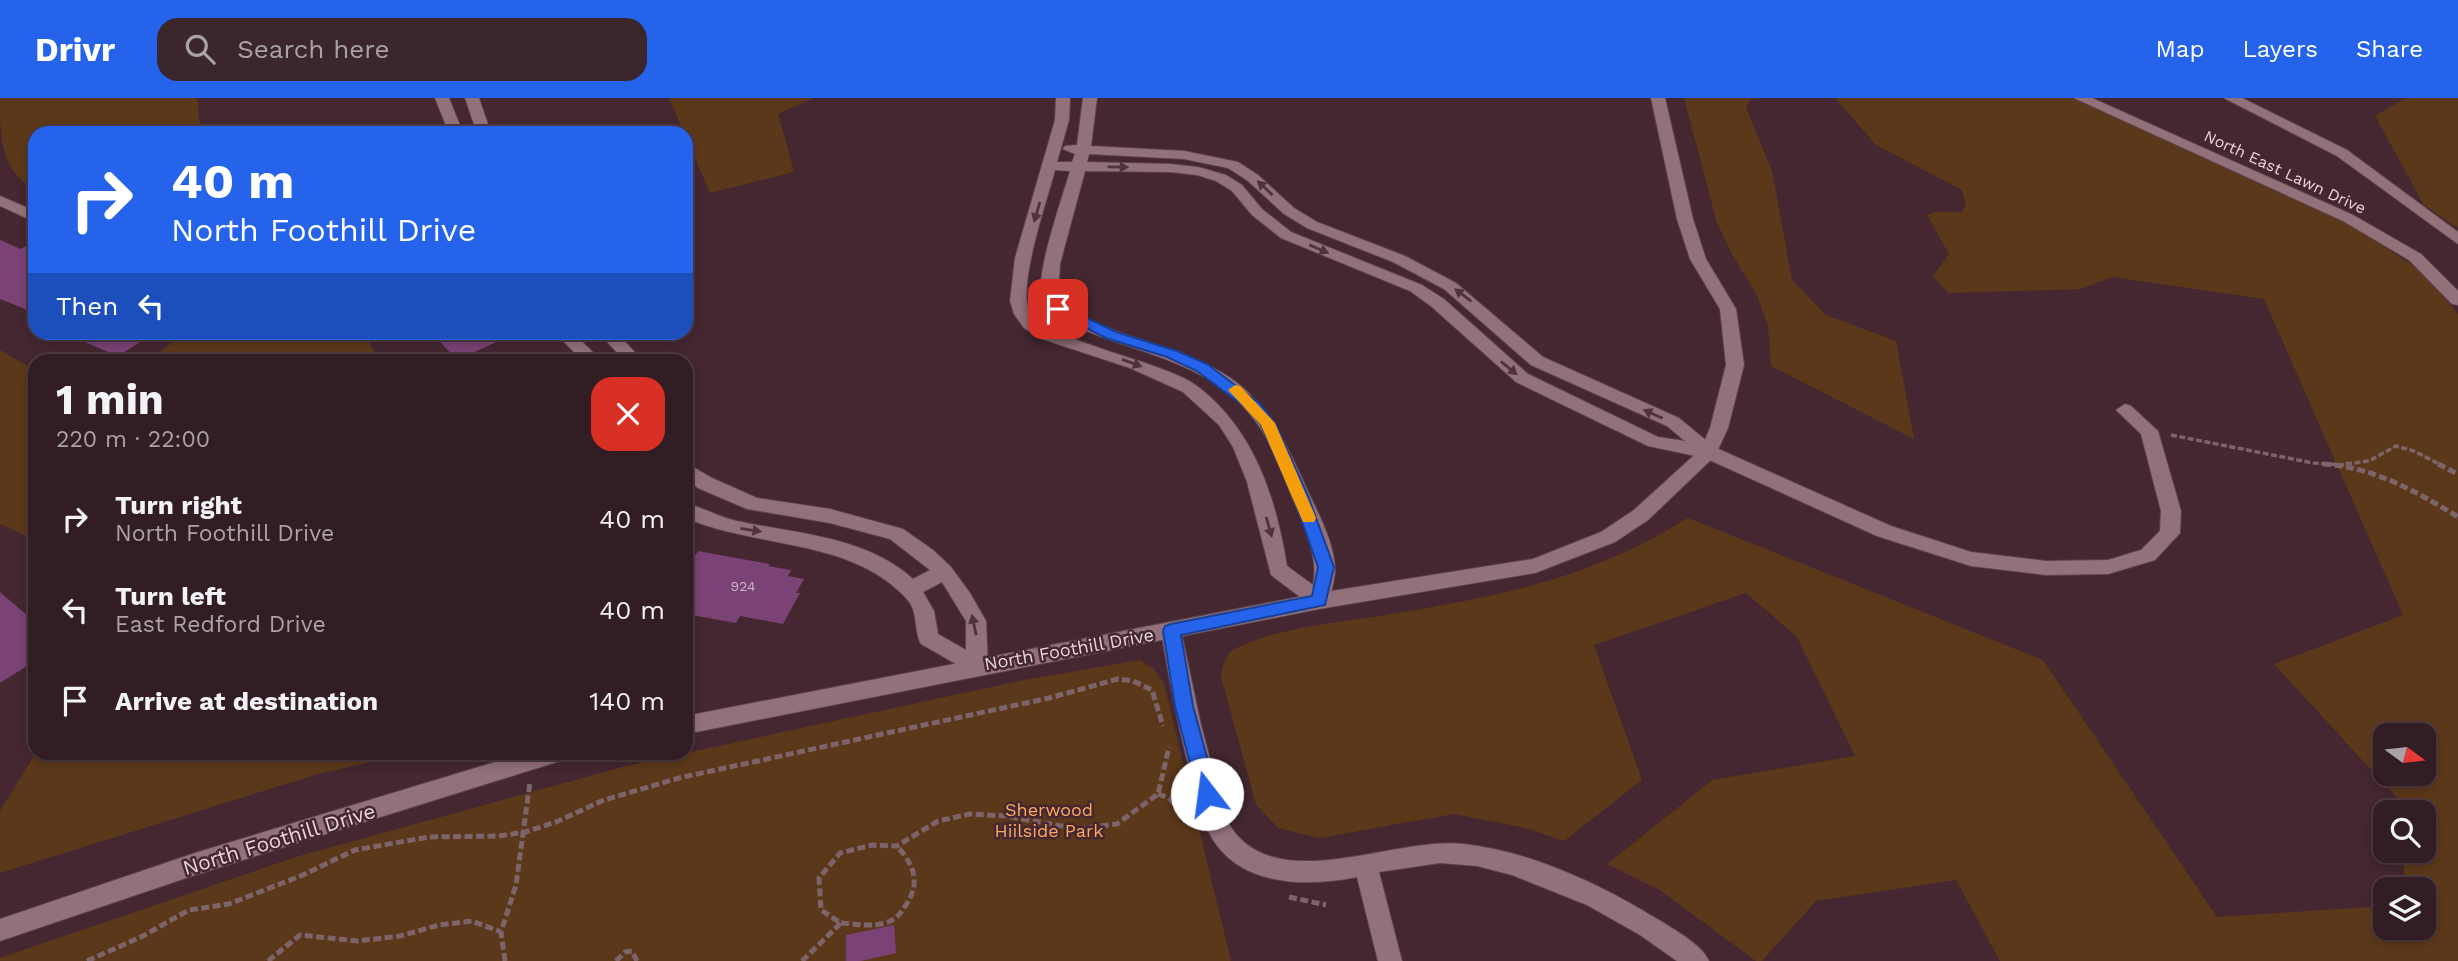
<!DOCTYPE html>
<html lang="en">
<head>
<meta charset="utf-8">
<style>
  body { margin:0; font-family:"Work Sans",sans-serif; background:#3b262c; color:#f1f3f6; height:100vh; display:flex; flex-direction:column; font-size:26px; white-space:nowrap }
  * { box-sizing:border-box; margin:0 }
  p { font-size:23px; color:#a9a2a6 }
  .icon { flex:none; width:38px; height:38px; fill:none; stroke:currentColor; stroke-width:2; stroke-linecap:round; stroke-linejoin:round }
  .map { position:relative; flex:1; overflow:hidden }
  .sheet { position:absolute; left:28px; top:256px; width:665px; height:406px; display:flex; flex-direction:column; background:#331d24; border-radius:21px; box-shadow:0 4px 10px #0003,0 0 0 2px #4e3b41 }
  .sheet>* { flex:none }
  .hud { position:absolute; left:28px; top:28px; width:665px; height:214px; border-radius:21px; box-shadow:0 4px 10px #0003,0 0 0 2px #4e3b41; background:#2563eb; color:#fff; overflow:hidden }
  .needle { width:46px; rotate:105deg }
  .buttons { position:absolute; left:2373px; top:625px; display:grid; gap:14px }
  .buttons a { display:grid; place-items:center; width:63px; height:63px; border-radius:14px; background:#331d24; box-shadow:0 4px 10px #0003,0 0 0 2px #4e3b41; font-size:35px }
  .pin { position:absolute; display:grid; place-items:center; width:60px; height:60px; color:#fff; margin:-30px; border-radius:14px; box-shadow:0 4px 10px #0006 }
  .me { position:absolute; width:77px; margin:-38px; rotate:345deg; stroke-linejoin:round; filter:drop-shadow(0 0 5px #0008) }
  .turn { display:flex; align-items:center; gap:24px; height:147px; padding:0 28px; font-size:32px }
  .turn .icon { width:91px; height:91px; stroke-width:2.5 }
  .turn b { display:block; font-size:49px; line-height:60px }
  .then { display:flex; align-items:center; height:66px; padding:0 28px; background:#0003; gap:14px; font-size:26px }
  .round { display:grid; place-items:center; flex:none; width:74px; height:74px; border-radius:21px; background:#3b262c }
  .head { display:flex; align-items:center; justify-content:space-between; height:119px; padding:0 28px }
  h1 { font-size:42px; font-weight:700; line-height:52px }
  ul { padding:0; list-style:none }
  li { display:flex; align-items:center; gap:21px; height:91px; padding:0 28px }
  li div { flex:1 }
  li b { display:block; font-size:26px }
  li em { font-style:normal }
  header { display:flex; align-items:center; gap:42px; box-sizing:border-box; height:98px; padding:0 35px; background:#2563eb; color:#fff }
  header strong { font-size:33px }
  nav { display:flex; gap:38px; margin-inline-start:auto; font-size:24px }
  .search { width:490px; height:63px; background:#3b262c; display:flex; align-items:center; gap:18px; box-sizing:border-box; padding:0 24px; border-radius:21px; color:#a9a2a6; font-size:26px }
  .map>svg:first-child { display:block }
  .green { fill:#5c381a; fill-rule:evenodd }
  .building { fill:#7b4275 }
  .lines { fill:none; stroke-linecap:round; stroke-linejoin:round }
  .minor-casing { stroke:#5b434b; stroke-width:2 }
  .tertiary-casing { stroke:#5b434b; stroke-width:2 }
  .path-far1 { stroke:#7d646b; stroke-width:3.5; stroke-dasharray:6 2.5; stroke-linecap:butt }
  .path { stroke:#7d646b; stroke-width:5; stroke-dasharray:8 3.5; stroke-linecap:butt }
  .minor { fill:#93717a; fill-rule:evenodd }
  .tertiary { fill:#93717a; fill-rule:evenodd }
  .oneway { fill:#50323b }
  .route { fill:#2563eb; stroke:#184099; stroke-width:2 }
  .slow { fill:#f59e0b }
  .labels { text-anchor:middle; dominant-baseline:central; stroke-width:5; stroke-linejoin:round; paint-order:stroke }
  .number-label { font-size:14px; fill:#ceb1c2 }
  .far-street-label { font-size:16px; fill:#e9d6db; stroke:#442730 }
  .street-label { font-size:18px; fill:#e9d6db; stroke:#442730 }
  .park-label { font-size:18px; fill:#fea760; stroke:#442730 }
  .near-street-label { font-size:21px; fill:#e9d6db; stroke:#442730 }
</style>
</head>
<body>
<header>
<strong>Drivr</strong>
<div class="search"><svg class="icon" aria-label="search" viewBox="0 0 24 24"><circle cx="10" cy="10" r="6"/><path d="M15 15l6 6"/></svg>Search here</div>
<nav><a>Map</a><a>Layers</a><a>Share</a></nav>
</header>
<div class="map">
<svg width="2458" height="863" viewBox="0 0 2458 863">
  <rect width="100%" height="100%" fill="#442730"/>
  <path class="green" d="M0,0H197L201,35H35V91C0,73 0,38 0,0Z
    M669,0H813L778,16L794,74L710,95Z
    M1684,0H1762L1750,2L1746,9L1772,73L1792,182L1826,217L1896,243L1914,341L1771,268L1768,228L1757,197L1733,158L1717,125Z
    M1835,0H2072L2355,129L2421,173L2458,216V863H2000L1956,782L1816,803L1762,863H1756L1660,792L1607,766L1712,682L1855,658L1797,539L1746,495L1594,547L1642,682L1564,743L1526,730L1454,716L1319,740L1278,730L1256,706L1221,579C1223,566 1226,554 1239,549C1284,528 1338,525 1385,517C1499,498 1588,482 1688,420L2043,562L2217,819L2385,808V830H2424V791H2406L2402,753L2424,752V714H2399L2398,701L2274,566L2403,517L2264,201L2112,179L2081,191L1948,195L1933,178L1949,156L1927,117L1935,114H1961L1966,107L1962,92L1876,47ZM2385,637H2424V676H2385Z
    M2406,0H2458V130L2424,107L2375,18Z
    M186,234L365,235L378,262H149Z
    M0,252L35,272V442L0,426Z
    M1140,562L1154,571L1164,586L1231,863H0V860L299,758L626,668L1024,582Z
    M36,655V654L410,655L318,676L0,775V713Z"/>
  <path class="building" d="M0,142L21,151L35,143V215L0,201Z
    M61,234H156L118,258Z
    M431,234H518L457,262Z
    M698,453L770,466L768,468L791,472L788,478L804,481L796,495H800L783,526L740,518L736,525L686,516V471Z
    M0,494L35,524V563L0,585Z
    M894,827L896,855L861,863H846V837Z"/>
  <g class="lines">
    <defs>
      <path id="minor" d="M435,0H449L463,35H449Z
        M465,0H479L491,35H477Z
        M1056,0H1070L1069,22L1057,64H1072L1075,56L1063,51L1065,48L1077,47L1083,0H1097L1091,48L1184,53L1238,64L1258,77L1294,110L1317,124L1405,158L1456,185L1543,259L1679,320L1714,349L1891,428L1971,454L2046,463L2108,462L2141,452L2160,433L2161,413L2141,336L2116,312L2125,306L2131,308L2158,333L2181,413L2180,435L2155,462L2108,476L2046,477L1971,468L1877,438L1705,360L1648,348L1516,284L1432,209L1410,193L1281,140L1252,117L1232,93L1216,83L1197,77L1170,74L1085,73L1060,166L1058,200C1077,221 1106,230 1133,239C1235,272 1260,286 1305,387C1316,412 1335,444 1335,472C1335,482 1331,493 1329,503L1326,508L1319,511L1312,508L1271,477L1247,384L1233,349L1219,327L1183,294L1130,270L1042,241L1024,230L1014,216L1010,203L1015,160L1055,22ZM1089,56L1184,61L1228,70L1248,83L1284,116L1307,130L1393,164L1444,191L1531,267L1667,328L1685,343L1658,339L1528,276L1444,201L1422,187L1291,134L1262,111L1242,87L1226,77L1198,69L1170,66L1087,64ZM1055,72L1070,73C1063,98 1034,179 1042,201C1046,213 1061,220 1070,226C1135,256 1217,264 1259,328C1274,350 1283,377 1293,401C1304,428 1319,458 1313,487L1287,468C1276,400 1254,331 1197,288C1164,263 1041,242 1029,212C1018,185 1047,103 1055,72Z
        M2074,0H2092L2353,117L2421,156L2458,193V207L2452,206L2409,162L2343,123Z
        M2224,0H2242L2347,52L2458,134V146L2337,58Z
        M0,98L35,113V124L0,108Z
        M554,234H572L601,262H582Z
        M598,234H616L642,262H624Z
        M686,365L712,380L757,400L830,411L903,431L933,452L951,469L970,495L986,523L988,568L984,574L977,576L970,574L921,546C913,531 919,513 906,500C850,440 759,451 686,420V405C703,410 719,419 737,423C797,436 865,438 913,481L930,472L890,441L830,425L747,411L698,390L686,380ZM942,484L966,523V552L938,536L934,513L923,494Z
        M1171,525L1178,527L1181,533L1201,627L1226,721C1269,804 1393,737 1464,746C1526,753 1589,781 1642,812C1661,824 1701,844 1709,863H1677L1640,837L1587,807L1512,777L1477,768L1440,765L1379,774L1402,863H1378L1357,779C1308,789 1241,789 1212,740C1199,718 1196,693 1189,669C1177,624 1169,579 1161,533L1164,527Z"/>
      <path id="tertiary" d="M1651,0H1665L1693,121L1706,161L1736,211L1744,267L1728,330L1715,358L1648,422L1615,444L1535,475L1319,511L686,636V618L1319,495L1533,461L1601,434L1634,412L1701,351L1710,330L1726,267L1720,211L1690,161L1677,121Z
        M528,654H571L568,661L560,663L195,777L0,843V821L195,755Z"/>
    </defs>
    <use href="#minor" class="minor-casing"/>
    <use href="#tertiary" class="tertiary-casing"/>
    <path class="path-far1" d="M2171,337L2313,365L2345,367
      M2346,366L2369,363L2396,348L2414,353L2441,367"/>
    <path class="path" d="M2323,366C2373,369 2416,393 2458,419
      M2346,366H2349
      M2438,366L2458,376
      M1158,696L1169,700L1187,723
      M1289,799L1326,807
      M841,825C856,826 871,829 885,825C896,822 900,816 906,807C921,784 914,767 897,748
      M87,863L141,839L189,812L229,806L303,777L355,752L429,739L499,738L525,734L556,724L604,702L679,680L1049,600L1118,581L1133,583L1152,592L1163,628
      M268,863L300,837L358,843L400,838L439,827L472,823L501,834
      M505,863L501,834L516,787L530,684
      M616,863L625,854L632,853L637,863
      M802,863L841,825L821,812L819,780L840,755L872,747L897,748L938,723L970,716L1006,718L1078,731L1117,726L1158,696L1169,649"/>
    <use href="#minor" class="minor"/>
    <use href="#tertiary" class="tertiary"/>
  </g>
  <defs><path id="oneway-solid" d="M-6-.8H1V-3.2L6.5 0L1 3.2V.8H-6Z" transform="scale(1.75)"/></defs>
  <g class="oneway">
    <use href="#oneway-solid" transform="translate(1118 69) rotate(1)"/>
    <use href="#oneway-solid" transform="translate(1265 90) rotate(-137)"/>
    <use href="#oneway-solid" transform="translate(1037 114) rotate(106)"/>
    <use href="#oneway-solid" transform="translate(1319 151) rotate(23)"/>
    <use href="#oneway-solid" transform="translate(1463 197) rotate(-143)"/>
    <use href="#oneway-solid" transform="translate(1132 265) rotate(20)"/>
    <use href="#oneway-solid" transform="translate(1509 270) rotate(39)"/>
    <use href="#oneway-solid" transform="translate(1653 316) rotate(-156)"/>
    <use href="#oneway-solid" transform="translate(1269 429) rotate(74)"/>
    <use href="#oneway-solid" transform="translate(751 432) rotate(9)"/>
    <use href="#oneway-solid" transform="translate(974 527) rotate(-102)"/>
  </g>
  <path class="route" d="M1058,206L1116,234L1177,253L1207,266L1259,305L1275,325L1308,398L1334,469L1325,507L1181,537L1193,608L1217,696L1214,702L1207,704L1201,702L1198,696L1175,608L1163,533L1165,528L1171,526L1312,498L1318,469L1293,398L1261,327L1249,312L1197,273L1167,259L1106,240L1053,213L1051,211Z"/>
  <path class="slow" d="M1235,287L1240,288L1275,325L1316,420L1314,424H1303L1261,327L1228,292Z"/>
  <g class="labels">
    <g class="number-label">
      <text x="743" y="488">924</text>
    </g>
    <g class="far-street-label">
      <text transform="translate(2285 74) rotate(25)">North East Lawn Drive</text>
    </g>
    <g class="street-label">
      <text transform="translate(1069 551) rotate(-10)">North Foothill Drive</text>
    </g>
    <g class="park-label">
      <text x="1049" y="711">Sherwood<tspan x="1049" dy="21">Hiilside Park</tspan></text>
    </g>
    <g class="near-street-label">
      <text transform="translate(279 741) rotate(-17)">North Foothill Drive</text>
    </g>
  </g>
</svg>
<div class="buttons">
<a><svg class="needle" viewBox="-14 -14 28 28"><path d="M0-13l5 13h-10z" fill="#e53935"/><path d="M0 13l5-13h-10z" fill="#a9a2a6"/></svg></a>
<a><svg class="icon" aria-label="search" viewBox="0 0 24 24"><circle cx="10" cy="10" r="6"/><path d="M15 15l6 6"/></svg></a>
<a><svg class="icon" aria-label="layers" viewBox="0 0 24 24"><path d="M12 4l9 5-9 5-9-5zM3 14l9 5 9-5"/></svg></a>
</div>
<div class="pin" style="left:1058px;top:211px;background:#d93025"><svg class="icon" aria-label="arrive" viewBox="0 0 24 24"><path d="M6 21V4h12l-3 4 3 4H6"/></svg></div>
<svg class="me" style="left:1207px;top:696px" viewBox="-20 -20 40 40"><circle r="19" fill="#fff"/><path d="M0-13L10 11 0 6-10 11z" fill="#2563eb"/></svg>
<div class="hud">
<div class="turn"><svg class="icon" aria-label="right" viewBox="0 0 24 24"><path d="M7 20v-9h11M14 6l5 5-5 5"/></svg><div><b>40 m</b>North Foothill Drive</div></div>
<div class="then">Then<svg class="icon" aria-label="left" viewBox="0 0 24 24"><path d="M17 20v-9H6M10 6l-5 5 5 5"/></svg></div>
</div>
<section class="sheet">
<div class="head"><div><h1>1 min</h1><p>220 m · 22:00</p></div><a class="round" style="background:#d93025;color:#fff"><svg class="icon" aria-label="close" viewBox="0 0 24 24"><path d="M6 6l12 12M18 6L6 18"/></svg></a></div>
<ul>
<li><svg class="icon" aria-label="right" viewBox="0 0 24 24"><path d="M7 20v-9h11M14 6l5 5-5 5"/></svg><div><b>Turn right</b><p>North Foothill Drive</p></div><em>40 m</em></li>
<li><svg class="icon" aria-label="left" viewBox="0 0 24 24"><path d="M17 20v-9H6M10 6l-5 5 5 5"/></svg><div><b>Turn left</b><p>East Redford Drive</p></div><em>40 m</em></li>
<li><svg class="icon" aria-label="arrive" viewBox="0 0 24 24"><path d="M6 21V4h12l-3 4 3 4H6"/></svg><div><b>Arrive at destination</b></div><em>140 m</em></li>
</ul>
</section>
</div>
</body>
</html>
